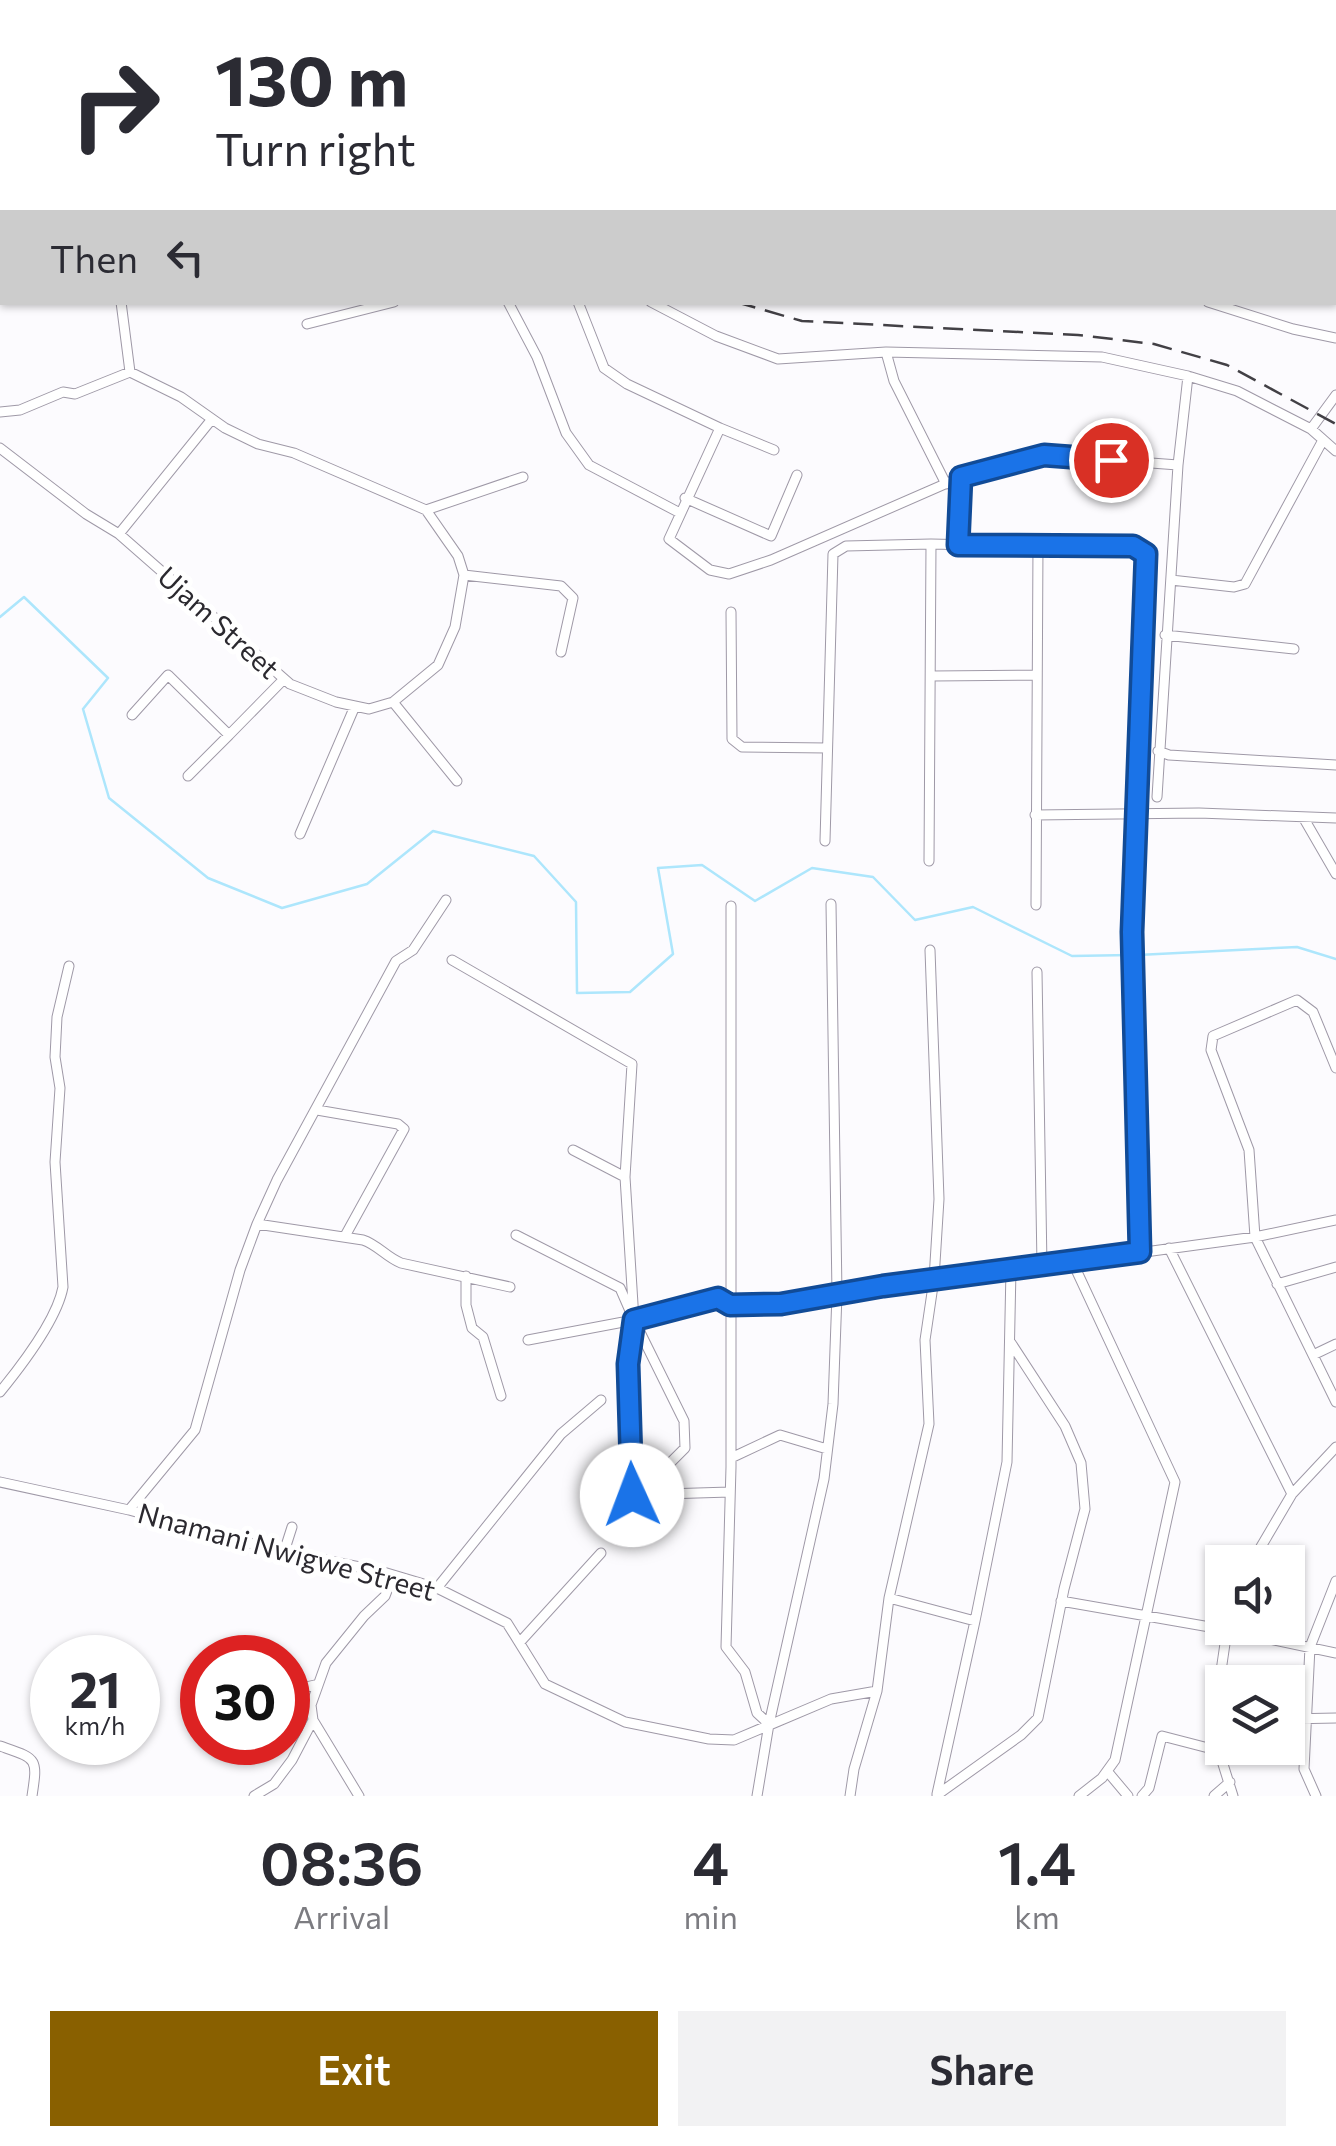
<!DOCTYPE html>
<html lang="en">
<head>
<meta charset="utf-8">
<style>
  body { margin:0; font-family:Commissioner,sans-serif; background:#f2f2f3; color:#2b2b33; height:100vh; display:flex; flex-direction:column; font-size:38px; white-space:nowrap }
  * { box-sizing:border-box; margin:0 }
  p { font-size:32px; color:#7c7c81 }
  .icon { flex:none; width:55px; height:55px; fill:none; stroke:currentColor; stroke-width:2; stroke-linecap:round; stroke-linejoin:round }
  .map { position:relative; height:1796px; overflow:hidden }
  .panel { display:flex; flex-direction:column; background:#fff; flex:1 }
  .panel>* { flex:none }
  .top-card { position:absolute; left:0px; top:0px; width:1338px; height:305px; box-shadow:0 2px 8px #0004; background:#fff; color:#2b2b33; overflow:hidden }
  .buttons { position:absolute; left:1205px; top:1545px; display:grid; gap:20px }
  .buttons a { display:grid; place-items:center; width:100px; height:100px; border-radius:0px; background:#fff; box-shadow:0 2px 8px #0004; font-size:50px }
  .speed { position:absolute; left:30px; top:1635px; display:flex; gap:20px; font-size:50px; font-weight:700; text-align:center }
  .speed>* { display:grid; place-content:center; width:130px; height:130px; border-radius:50%; background:#fff; box-shadow:0 2px 8px #0004; line-height:1 }
  .speed small { font-size:25px; font-weight:400 }
  .speed .limit { border:15px solid #d22; background:#fff; color:#111 }
  .pin { position:absolute; display:grid; place-items:center; width:85px; height:85px; color:#fff; margin:-42px; border:5px solid #fff; border-radius:50%; box-shadow:0 2px 10px #0007 }
  .me { position:absolute; width:110px; margin:-55px; rotate:358deg; stroke-linejoin:round; filter:drop-shadow(0 0 8px #0008) }
  .turn { display:flex; align-items:center; gap:35px; height:210px; padding:0 50px; font-size:45px }
  .turn .icon { width:130px; height:130px; stroke-width:2.5 }
  .turn b { display:block; font-size:70px; line-height:85px }
  .then { display:flex; align-items:center; height:95px; padding:0 50px; background:#0003; gap:20px; font-size:38px }
  .eta { display:flex; justify-content:space-evenly; align-items:center; height:170px; text-align:center }
  .eta b { font-size:60px; font-weight:600; line-height:70px }
  .action { display:flex; gap:20px; margin-top:auto; padding:20px 50px }
  .action a { flex:1; height:115px; border-radius:0px; background:#896000; color:#fff; font-size:40px; font-weight:600; line-height:115px; text-align:center }
  .action a+a { background:#f2f2f3; color:#2b2b33 }
  .map>svg:first-child { display:block }
  .lines { fill:none; stroke-linecap:round; stroke-linejoin:round }
  .stream { stroke:#ade6fc; stroke-width:2.5 }
  .street-casing { stroke:#9f99a7; stroke-width:11 }
  .street { stroke:#fff; stroke-width:9 }
  .rail { stroke:#424045; stroke-width:2.5; stroke-dasharray:20 10; stroke-linecap:butt }
  .route-casing { stroke:#114b97; stroke-width:25 }
  .route { stroke:#1a73e8; stroke-width:18 }
  .labels { text-anchor:middle; dominant-baseline:central; stroke-width:10; stroke-linejoin:round; paint-order:stroke }
  .street-label { font-size:28px; fill:#2b292f; stroke:#fff }
</style>
</head>
<body>
<div class="map">
<svg width="1336" height="1796" viewBox="0 0 1336 1796">
  <rect width="100%" height="100%" fill="#fcfbfe"/>
  <g class="lines">
    <path class="stream" d="M0,617L24,597L108,678L83,709L109,798L208,878L282,908L367,884L433,831L534,856L576,902L577,993L630,992L673,954L658,868L702,865L755,901L812,868L873,877L915,920L973,907L1072,956L1130,955
      M1138,955L1297,947L1336,959"/>
    <defs>
      <path id="street" d="M468,0L469,2
        M577,0L578,2
        M735,0L739,2
        M1028,0L1032,2
        M301,2L302,0
        M338,2L339,0
        M373,2L374,0
        M417,2L421,0
        M785,2L788,0
        M969,2L971,0
        M1093,2L1095,0
        M1256,2L1257,0
        M1335,26L1336,25
        M0,53L2,55
        M1335,115L1336,113
        M1335,233H1336
        M0,270L2,269
        M508,302L537,357L566,433L589,465L680,513
        M578,302L604,368L627,384L720,428
        M651,302L716,336L778,359L886,352L1102,357L1188,376L1237,391L1311,429L1336,451
        M1208,302L1293,329L1336,338
        M307,324L394,302
        M886,352L894,381L946,484
        M0,412L20,410L63,392L75,394L130,372L121,302
        M1311,429L1336,395
        M0,448L86,514L119,534L290,684L336,702L369,709L393,702L438,665L455,627L464,575L458,556L426,510L294,453L258,444L225,428L181,397L130,372
        M774,450L720,428L669,539L710,570L729,574L771,560L961,477L1044,455L1178,465
        M685,498L771,536L797,475
        M426,510L523,477
        M119,534L212,419
        M958,545L961,477
        M464,575L561,586L573,598L561,652
        M1171,580L1234,587L1245,584L1323,440
        M731,612L732,739L742,747L827,748
        M1165,635L1294,649
        M932,676L1035,675
        M393,702L457,781
        M132,715L168,675L229,735L284,679
        M1158,751L1169,755L1336,765
        M188,776L229,735
        M1157,797L1178,465L1188,376
        M1035,815L1199,813L1336,818
        M1303,817L1336,874
        M300,834L355,706
        M825,841L833,554L846,546L931,544L1141,549L1146,554L1132,932L1140,1252
        M929,861L931,544
        M1036,905L1038,545
        M731,906V1467L726,1647L745,1672L757,1713L769,1724L824,1479L833,1404L837,1294L1255,1237L1336,1220
        M452,960L632,1064L625,1177L573,1150
        M1037,972L1042,1265
        M1336,1068L1313,1012L1297,1000L1213,1036L1211,1050L1249,1150L1255,1237L1336,1402
        M317,1110L398,1124L404,1129L345,1236
        M625,1177L634,1320L628,1365L632,1495L730,1492
        M257,1224L363,1240C378,1245 386,1257 401,1263L510,1287
        M516,1235L620,1288L634,1320L719,1298C744,1315 806,1299 837,1294L831,904
        M1169,1248L1292,1494
        M1072,1261L1175,1482L1115,1760L1102,1778L1079,1796
        M466,1276V1305L472,1328L483,1337L501,1396
        M1277,1284L1336,1267
        M635,1322L684,1421L685,1448L665,1468
        M528,1340L634,1320
        M1313,1355L1336,1344
        M0,1392C22,1365 57,1320 63,1287L55,1162L60,1088L55,1057L57,1017L69,966
        M731,1458L780,1435L827,1449
        M0,1482L129,1510L279,1551L380,1571L437,1588L507,1623L545,1684L625,1722L709,1739L734,1740L831,1699L877,1691
        M129,1510L195,1430L240,1270L257,1224L277,1180L396,961L413,950L446,900
        M284,1552L292,1527
        M1252,1562L1292,1494L1336,1447
        M437,1588L561,1434L601,1400
        M889,1598L929,1424L925,1340L934,1279L939,1199L930,950
        M1061,1601L1227,1630L1228,1628
        M520,1642L601,1553
        M288,1691L315,1685
        M1288,1719L1336,1718
        M313,1720L359,1796
        M0,1746C37,1759 38,1757 32,1796
        M1107,1771L1128,1796
        M937,1794L975,1621
        M937,1795L1021,1735L1038,1718L1064,1589L1085,1509L1081,1463L1065,1426L1011,1343
        M254,1796L274,1784L292,1760L313,1720L311,1705L326,1663L364,1616L385,1596L393,1575
        M757,1796L769,1724
        M850,1796L854,1769L877,1691L889,1598L975,1621L1007,1462L1011,1269
        M1142,1796L1149,1788L1162,1736L1220,1751L1242,1748
        M1214,1796L1230,1782
        M1233,1796L1217,1745L1216,1705L1227,1630L1336,1653
        M1316,1796L1304,1769L1310,1647L1336,1581"/>
    </defs>
    <use href="#street" class="street-casing"/>
    <use href="#street" class="street"/>
    <path class="rail" d="M472,0V2
      M736,302L802,321L1078,335L1154,344L1227,365L1336,424"/>
  </g>
  <g class="lines">
    <defs>
      <path id="route" d="M632,1495L628,1364L634,1320L718,1298L730,1305L781,1304L883,1286L1140,1252L1132,932L1146,554L1133,546L958,545L961,477L1044,455L1111,460"/>
    </defs>
    <use href="#route" class="route-casing"/>
    <use href="#route" class="route"/>
  </g>
  <g class="labels">
    <g class="street-label">
      <text transform="translate(219 622) rotate(42)">Ujam Street</text>
      <text transform="translate(287 1551) rotate(15)">Nnamani Nwigwe Street</text>
    </g>
  </g>
</svg>
<div class="buttons">
<a><svg class="icon" aria-label="sound" viewBox="0 0 24 24"><path d="M4 9h4l5-4v14l-5-4H4zM17 9q2 3 0 6"/></svg></a>
<a><svg class="icon" aria-label="layers" viewBox="0 0 24 24"><path d="M12 4l9 5-9 5-9-5zM3 14l9 5 9-5"/></svg></a>
</div>
<div class="speed"><div>21<small>km/h</small></div><div class="limit">30</div></div>
<div class="pin" style="left:1111px;top:460px;background:#d93025"><svg class="icon" aria-label="arrive" viewBox="0 0 24 24"><path d="M6 21V4h12l-3 4 3 4H6"/></svg></div>
<svg class="me" style="left:632px;top:1495px" viewBox="-20 -20 40 40"><circle r="19" fill="#fff"/><path d="M0-13L10 11 0 6-10 11z" fill="#1a73e8"/></svg>
<div class="top-card">
<div class="turn"><svg class="icon" aria-label="right" viewBox="0 0 24 24"><path d="M7 20v-9h11M14 6l5 5-5 5"/></svg><div><b>130 m</b>Turn right</div></div>
<div class="then">Then<svg class="icon" aria-label="left" viewBox="0 0 24 24"><path d="M17 20v-9H6M10 6l-5 5 5 5"/></svg></div>
</div>
</div>
<section class="panel">
<div class="eta">
<div><b>08:36</b><p>Arrival</p></div>
<div><b>4</b><p>min</p></div>
<div><b>1.4</b><p>km</p></div>
</div>
<div class="action"><a>Exit</a><a>Share</a></div>
</section>
</body>
</html>
